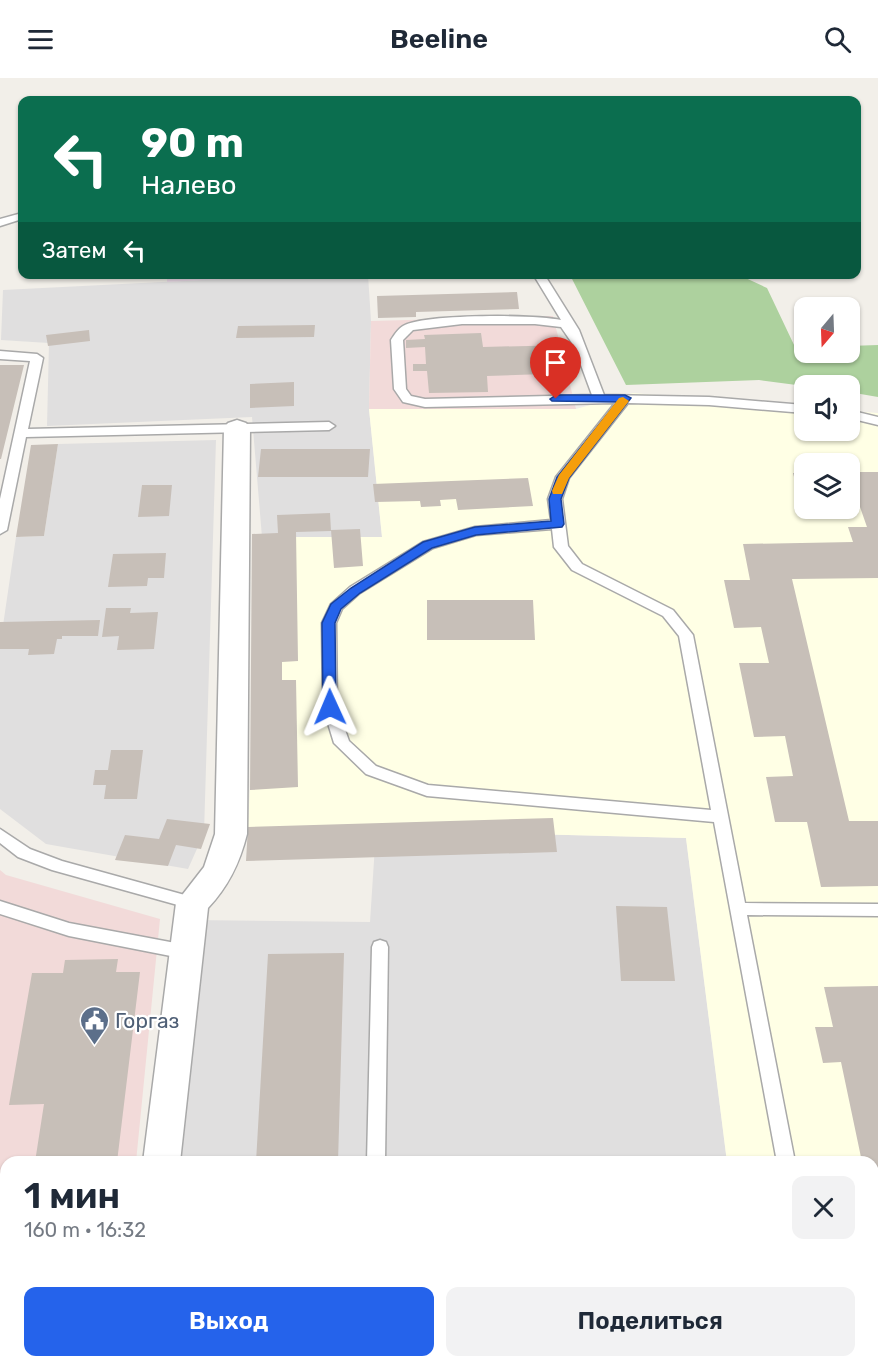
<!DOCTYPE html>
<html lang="ru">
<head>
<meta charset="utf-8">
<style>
  body { margin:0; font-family:Rubik,sans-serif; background:#f2f2f3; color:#1f2937; height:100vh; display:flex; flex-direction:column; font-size:22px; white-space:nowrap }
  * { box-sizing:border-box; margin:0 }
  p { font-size:20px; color:#747a83 }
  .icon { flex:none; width:33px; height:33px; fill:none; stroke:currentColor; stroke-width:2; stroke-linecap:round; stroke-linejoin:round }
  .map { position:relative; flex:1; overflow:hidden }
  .sheet { position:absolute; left:0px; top:1078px; width:879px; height:212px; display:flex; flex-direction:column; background:#fff; border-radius:18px 18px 0 0; box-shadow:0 2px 4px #0004 }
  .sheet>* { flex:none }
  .banner { position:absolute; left:18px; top:18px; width:843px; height:183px; border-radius:12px; box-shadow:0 2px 4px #0004; background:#0b6e4f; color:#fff; overflow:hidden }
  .needle { width:39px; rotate:199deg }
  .fabs { position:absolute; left:794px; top:219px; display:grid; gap:12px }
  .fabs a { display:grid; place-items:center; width:66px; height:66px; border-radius:12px; background:#fff; box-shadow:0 2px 4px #0004; font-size:30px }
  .pin { position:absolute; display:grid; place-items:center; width:51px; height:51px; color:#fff; margin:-62px -26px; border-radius:50% 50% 50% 0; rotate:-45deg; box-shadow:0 0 6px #0007 }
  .pin .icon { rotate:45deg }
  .me { position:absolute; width:66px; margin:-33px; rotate:359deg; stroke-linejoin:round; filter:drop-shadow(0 0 4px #0008) }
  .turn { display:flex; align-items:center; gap:21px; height:126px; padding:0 24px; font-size:27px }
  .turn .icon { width:78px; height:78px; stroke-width:2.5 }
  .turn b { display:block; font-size:42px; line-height:51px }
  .then { display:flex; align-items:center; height:57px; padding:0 24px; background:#0003; gap:12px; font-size:22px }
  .round { display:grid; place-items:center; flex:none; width:63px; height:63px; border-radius:12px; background:#f2f2f3 }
  .headline { display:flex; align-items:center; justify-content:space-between; height:102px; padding:0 24px }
  h1 { font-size:36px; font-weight:600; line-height:45px }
  .action { display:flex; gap:12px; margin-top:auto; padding:12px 24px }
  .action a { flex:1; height:69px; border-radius:12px; background:#2563eb; color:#fff; font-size:24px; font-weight:600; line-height:69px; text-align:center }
  .action a+a { background:#f2f2f3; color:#1f2937 }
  header { display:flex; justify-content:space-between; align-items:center; height:78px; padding:0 24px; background:#fff; font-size:27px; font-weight:600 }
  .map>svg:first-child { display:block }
  .residential { fill:#e0dfdf }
  .commercial { fill:#f2dad9 }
  .industrial { fill:#ebdbe8 }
  .education { fill:#ffffe5; fill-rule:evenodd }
  .forest { fill:#add19e }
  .building { fill:#c7bfb8 }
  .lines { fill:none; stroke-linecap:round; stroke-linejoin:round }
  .lane-casing { stroke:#a9a9a9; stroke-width:3 }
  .street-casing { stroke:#a9a9a9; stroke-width:3 }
  .lane { fill:#fff; fill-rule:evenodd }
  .street { fill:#fff; fill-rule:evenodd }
  .route { fill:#2563eb; stroke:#184099; stroke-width:1.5 }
  .slow { fill:#f59e0b }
  .labels { text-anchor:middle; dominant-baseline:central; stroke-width:4.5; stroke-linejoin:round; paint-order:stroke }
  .service-label { font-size:21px; fill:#4e5e75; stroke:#fff; text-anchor:start }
</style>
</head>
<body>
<header><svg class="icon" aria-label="menu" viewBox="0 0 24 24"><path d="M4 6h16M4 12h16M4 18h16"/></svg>Beeline<svg class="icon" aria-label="search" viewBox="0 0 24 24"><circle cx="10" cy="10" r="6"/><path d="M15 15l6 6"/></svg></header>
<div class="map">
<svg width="878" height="1289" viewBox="0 0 878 1289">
  <rect width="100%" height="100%" fill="#f2efe9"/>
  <path class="residential" d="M303,197H368L371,243L369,331L382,459H262L252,339L47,348L49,265L1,262L3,212Z
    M216,362L204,755L188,791L46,766L0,731V568L16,459L44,458L58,366Z
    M376,752L686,760L727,1084H161L190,842L370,844Z
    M0,1143L6,1169V1284H14V1289H0Z
    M137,1284H752L753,1289H136Z"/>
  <path class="commercial" d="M553,238L576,331H369L371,243Z
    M0,792L6,797L160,841L136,1084H6V1169L0,1143Z
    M14,1284H115V1289H14Z"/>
  <path class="industrial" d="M167,197V196L303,197L167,204Z"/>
  <path class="education" d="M633,315L804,329V352H849V333L878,335V1289H753L752,1284H873V1084H727L686,760L248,749L262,459H382L369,331H576ZM804,386H849V430H804Z"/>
  <path class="forest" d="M570,197H739L767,210L795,269H804V274H849V268L878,267V319L849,314V308H804L759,302L626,307Z"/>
  <path class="building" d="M517,214L519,231L416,234V239L378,240L377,218Z
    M315,247L314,259L236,260L238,248Z
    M89,252L90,263L48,268L46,257Z
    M481,255L483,269L569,267L574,295L487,298L488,314L429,315L427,293H413V286H426L425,269L406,270V262L425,261L424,257Z
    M0,287H24L1,381H0Z
    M294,304V328L250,330V306Z
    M58,366L44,458L16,459L31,367Z
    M261,371H370L368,399H258Z
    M849,394H878V500L792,501L849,743H878V808L821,809L807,744H775L766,699L793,698L785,658L754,659L739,585H769L761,549L734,550L724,502H750L743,466L853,464L848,449H867L860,429H849Z
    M793,395H804V430H802Z
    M528,400L533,428L458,432L456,421L440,422L441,428L421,429L420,423L375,424L373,406Z
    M142,407H172L169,438L138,439Z
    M330,435L331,453L296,454L298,583L282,584V602H296L298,709L250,712L252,456L278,455L277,437Z
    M360,451L363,488L334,490L331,452Z
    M166,475L164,500H148L147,508L108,509L113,476Z
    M427,522H533L535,562H427Z
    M106,530H131L130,535L158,534L154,571L117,572L119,558L102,559Z
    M100,542L98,558H62V561H57L54,576L28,577L29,571H0V544Z
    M111,672H143L137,721H104L106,707H93L95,692H108Z
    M553,740L557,774L246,783L248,749Z
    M167,741L210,746L201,771L176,767L168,788L115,782L125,757L159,761Z
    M616,828L667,829L675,903H621Z
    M344,875L338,1084H256L268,876Z
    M118,881L116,894H140L117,1084H35L44,1026L9,1027L32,895H63L65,882Z
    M878,908V1148H873V1084H862L841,984L823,985L815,949H833L824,909Z"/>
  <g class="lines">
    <defs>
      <path id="lane" d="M22,135V141L0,148V141Z
        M533,196H544L579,252L604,317L709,319L804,327V335L709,327L628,325L569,400L562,421L568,468L582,486L673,532L693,557L745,825L878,826V838L747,837L795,1084H777L714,744L427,718L366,696L334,665L323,629L322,545L331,526L350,509L423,464L475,449L551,442L548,421L556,399L615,325L425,329L403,324L394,311L391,262C394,257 398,251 403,248C422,236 536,236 561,242ZM462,246H535L561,249L574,268L592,317L425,321L411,318L406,311L403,262L413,252ZM552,451L554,469L572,492L663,538L679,558L711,732L428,707L376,688L349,663L337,629L336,545L342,531L360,515L433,470L476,457Z
        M0,273L37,276L43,280L28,351L329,344L335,348L329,352L26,359L7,452L0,456V421L30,283L0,281Z
        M849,332L878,339V347L849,340Z
        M0,751L30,771L62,783L192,819L198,821L200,825L198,829L192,831L52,792L18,779L0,765Z
        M0,823L69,845L186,867L192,869L194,874L192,879L186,881L69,858L0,836Z
        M380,862L386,864L388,869L385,1084H367L372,869L374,864Z
        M362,1284H382V1289H362Z
        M813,1284H833L834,1289H814Z"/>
      <path id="street" d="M237,342L246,345L250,350L247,756C240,784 229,808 208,830L180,1084H143L176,825L204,789L215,756L224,350L228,345Z
        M117,1284H157L156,1289H116Z"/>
    </defs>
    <use href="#lane" class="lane-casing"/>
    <use href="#street" class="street-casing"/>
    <use href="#lane" class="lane"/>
    <use href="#street" class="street"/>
  </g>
  <path class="route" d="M556,317H625L631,320L569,400L561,421L564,446L562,449L476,457L432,470L360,515L341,531L335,545L336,629L334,632H325L323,629L322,545L331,526L351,510L423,464L475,449L551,443L549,421L557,399L617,324L552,323L550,321Z"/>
  <path class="slow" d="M623,319L629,323L569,400L562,416H553L552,413L559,397L619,320Z"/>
  <defs>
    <symbol id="civic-pin" viewBox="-11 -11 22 30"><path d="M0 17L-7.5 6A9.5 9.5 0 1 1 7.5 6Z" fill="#5c6f8a" stroke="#fff"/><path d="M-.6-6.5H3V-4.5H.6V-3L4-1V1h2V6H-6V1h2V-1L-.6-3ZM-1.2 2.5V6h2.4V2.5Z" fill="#fff"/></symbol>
  </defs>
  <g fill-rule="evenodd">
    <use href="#civic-pin" x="78" y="926" width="33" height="45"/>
  </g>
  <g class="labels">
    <g class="service-label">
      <text x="115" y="942">Горгаз</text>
    </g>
  </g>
</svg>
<div class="fabs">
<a><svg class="needle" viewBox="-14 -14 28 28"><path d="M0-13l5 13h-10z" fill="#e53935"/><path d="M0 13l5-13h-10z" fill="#747a83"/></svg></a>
<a><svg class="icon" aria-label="sound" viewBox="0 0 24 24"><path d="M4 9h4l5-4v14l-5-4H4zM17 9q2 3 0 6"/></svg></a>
<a><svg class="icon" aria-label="layers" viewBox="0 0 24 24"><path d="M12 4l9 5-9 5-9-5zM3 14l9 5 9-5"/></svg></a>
</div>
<div class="pin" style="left:556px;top:321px;background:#d93025"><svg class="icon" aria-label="arrive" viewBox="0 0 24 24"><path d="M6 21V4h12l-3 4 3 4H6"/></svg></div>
<svg class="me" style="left:330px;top:629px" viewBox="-20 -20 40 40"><path d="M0-17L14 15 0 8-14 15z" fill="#2563eb" stroke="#fff" stroke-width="4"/></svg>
<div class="banner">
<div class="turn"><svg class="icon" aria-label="left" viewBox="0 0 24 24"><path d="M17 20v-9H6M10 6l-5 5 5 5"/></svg><div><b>90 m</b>Налево</div></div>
<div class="then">Затем<svg class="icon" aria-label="left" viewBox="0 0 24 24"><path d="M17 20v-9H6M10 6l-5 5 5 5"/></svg></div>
</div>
<section class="sheet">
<div class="headline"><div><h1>1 мин</h1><p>160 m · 16:32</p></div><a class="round"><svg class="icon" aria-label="close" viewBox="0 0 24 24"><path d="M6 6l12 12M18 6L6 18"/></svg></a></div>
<div class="action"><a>Выход</a><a>Поделиться</a></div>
</section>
</div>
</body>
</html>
